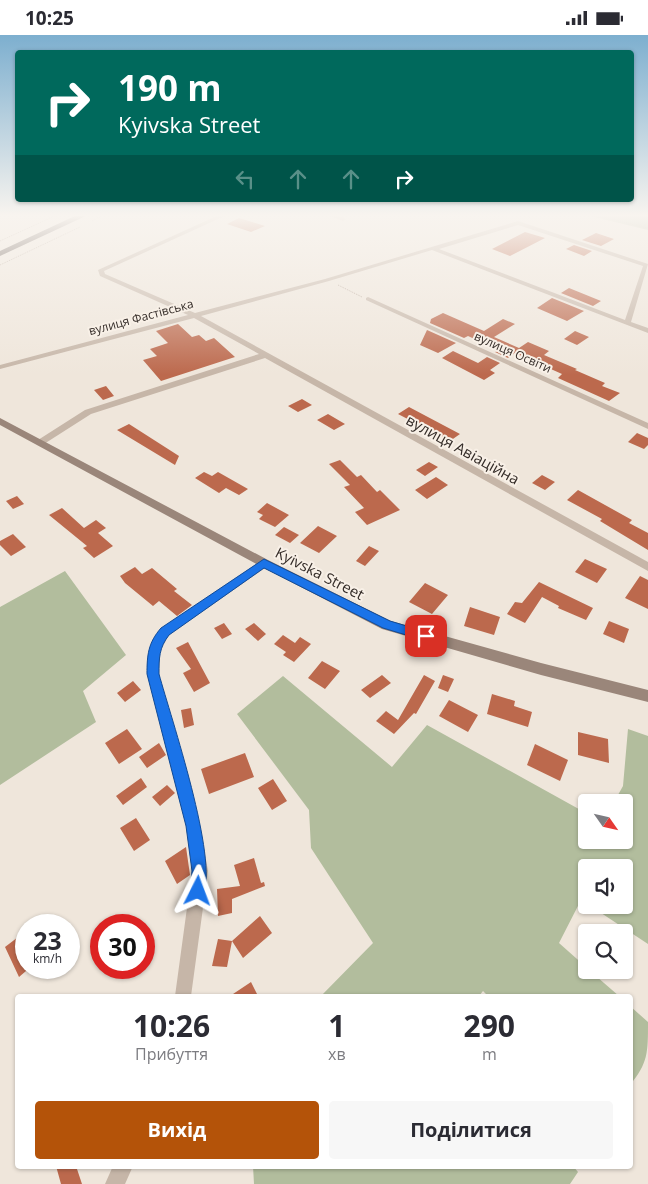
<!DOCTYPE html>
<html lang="uk">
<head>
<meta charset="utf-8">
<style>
  body { margin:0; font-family:"Open Sans",sans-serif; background:#f7f7f7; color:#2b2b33; height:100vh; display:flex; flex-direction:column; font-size:19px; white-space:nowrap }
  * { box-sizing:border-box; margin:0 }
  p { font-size:16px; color:#7c7c81 }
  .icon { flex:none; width:28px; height:28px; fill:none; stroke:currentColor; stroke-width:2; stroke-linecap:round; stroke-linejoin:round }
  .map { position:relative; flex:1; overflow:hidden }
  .panel { position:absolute; left:15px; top:959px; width:618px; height:175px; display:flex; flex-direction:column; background:#fff; border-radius:5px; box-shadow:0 1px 4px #0004 }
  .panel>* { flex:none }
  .top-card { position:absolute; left:15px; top:15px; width:619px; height:152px; border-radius:5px; box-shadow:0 1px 4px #0004; background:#00695c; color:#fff; overflow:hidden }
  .needle { width:32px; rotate:124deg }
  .fabs { position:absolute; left:578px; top:759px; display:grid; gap:10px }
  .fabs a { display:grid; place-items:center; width:55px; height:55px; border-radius:5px; background:#fff; box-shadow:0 1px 4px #0004; font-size:25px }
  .speed { position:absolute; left:15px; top:879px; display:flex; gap:10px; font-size:25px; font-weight:700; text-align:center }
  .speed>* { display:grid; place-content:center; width:65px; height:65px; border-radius:50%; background:#fff; box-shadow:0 1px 4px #0004; line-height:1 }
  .speed small { font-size:12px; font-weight:400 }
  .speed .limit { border:8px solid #d22; background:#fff; color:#111 }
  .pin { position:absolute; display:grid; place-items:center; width:42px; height:42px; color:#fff; margin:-21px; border-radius:10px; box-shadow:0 2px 8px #0006 }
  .me { position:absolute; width:55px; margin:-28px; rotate:3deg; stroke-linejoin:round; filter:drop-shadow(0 0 4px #0008) }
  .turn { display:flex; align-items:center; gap:18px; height:105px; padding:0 20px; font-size:22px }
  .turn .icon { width:65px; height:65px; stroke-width:2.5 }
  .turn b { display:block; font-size:35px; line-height:42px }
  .lanes { display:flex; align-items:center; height:48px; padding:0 20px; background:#0003; justify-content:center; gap:25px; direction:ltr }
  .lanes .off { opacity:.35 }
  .eta { display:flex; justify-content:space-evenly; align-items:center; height:85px; text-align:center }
  .eta b { font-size:30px; font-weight:700; line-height:35px }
  .button { display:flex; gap:10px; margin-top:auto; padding:10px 20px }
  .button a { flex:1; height:58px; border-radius:5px; background:#b45309; color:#fff; font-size:20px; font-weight:700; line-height:58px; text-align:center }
  .button a+a { background:#f7f7f7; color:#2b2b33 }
  .status { display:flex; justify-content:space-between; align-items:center; height:35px; padding:0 25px; background:#fff; direction:ltr }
  .status svg { height:14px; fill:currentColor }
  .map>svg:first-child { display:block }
  .green { fill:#b2bd9d }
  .building { fill:#bc694d }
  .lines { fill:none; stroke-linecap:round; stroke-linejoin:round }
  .path { stroke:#b2a193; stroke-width:1; stroke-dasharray:1 1; stroke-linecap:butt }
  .street { fill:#c6b6a8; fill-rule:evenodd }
  .secondary { fill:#9a867a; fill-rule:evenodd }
  .highway { fill:#544640; fill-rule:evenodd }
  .route { fill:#1a73e8; stroke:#114b97 }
  .labels { text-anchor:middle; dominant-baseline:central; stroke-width:4; stroke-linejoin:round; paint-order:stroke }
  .far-street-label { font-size:12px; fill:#342c28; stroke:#f8f0e7 }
  .street-label { font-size:15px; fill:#342c28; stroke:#f8f0e7 }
</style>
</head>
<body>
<div class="status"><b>10:25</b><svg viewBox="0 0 49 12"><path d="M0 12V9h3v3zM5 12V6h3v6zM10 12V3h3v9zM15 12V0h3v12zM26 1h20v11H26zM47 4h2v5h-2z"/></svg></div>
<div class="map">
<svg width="648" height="1149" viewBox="0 0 648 1149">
  <rect width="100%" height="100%" fill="#efe6db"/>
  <path class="green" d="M582,179H648V195Z
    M65,536L126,620L83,656L96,687L0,750V572Z
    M283,641L392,732L427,690L586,778V805H624V768L614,767L623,751L628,694L648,701V909L589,870H624V832H586V868L581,865L559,908L586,932V935H589L619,961H488L483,956L479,961H321L373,908L311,813L309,775L237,679Z
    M630,971L648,987C648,1018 648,1028 630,1050Z
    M253,1131H573L578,1137L570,1149H254Z"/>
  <path class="building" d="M239,183L265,191L251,197L227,189Z
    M525,197L545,203L510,221L492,214Z
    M596,198L614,204L601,211L582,205Z
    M574,210L592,216L584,221L566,214Z
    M569,253L601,266L593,271L561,258Z
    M552,263L584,276L567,286L537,273Z
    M443,278L484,296L503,284L515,289L494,302L519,313L528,307L549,316L544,320L577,334L575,335L605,348L602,351L620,358L609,366L558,343L562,339L515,318L508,323L495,317L499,315L468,301L464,303L430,288L431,284Z
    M178,289L192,302L199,300L206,306L214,303L235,322L161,346L143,325L157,321L150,314L168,308L156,296Z
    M427,295L456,308L438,318L420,310Z
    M575,296L589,302L577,310L564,304Z
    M453,316L478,328L487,322L500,328L490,335L495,338L484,345L442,323Z
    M106,351L114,361L103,365L94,355Z
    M302,364L312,370L298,377L288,371Z
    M409,372L460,399L450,406L398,379Z
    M328,379L345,389L334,395L317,385Z
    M129,389L179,421L175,430L117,395Z
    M637,398L648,403V410L644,414L628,407Z
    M340,425L357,442L361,440L377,457L380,455L400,475L367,490L355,477L364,473L344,452L350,450L329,429Z
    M429,427L438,432L425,441L416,435Z
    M204,437L212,441L218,437L248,454L239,460L226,453L219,458L195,443Z
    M542,440L555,447L545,455L532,448Z
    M436,442L448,450L427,464L415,455Z
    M578,455L632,485L629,488L648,498V515L600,486L602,484L567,465Z
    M17,461L24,469L13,474L6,466Z
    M267,468L289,480L275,492L259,484L263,480L257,477Z
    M62,473L84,493L96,485L106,493L98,498L113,511L94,523L83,513L87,511L49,480Z
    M318,491L337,501L319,518L300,508Z
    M284,492L299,500L290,508L275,500Z
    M13,499L26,512L11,521L0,510V506Z
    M369,511L379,516L365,531L356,526Z
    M585,524L607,534L597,548L575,537Z
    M135,532L142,539L152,533L177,554L174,556L192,570L177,581L159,566L153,571L125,548L120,541Z
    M640,541L648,545V574L625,563Z
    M539,547L593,573L586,585L558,573L559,571L542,562L525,588L507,579L515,567L522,568Z
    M425,548L448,560L432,579L409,567Z
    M470,572L500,582L494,600L464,591Z
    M609,586L629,594L624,608L603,599Z
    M224,588L232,599L222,604L214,593Z
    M254,588L266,599L258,606L245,594Z
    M283,600L295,608L300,602L311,609L294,627L283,620L286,617L274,609Z
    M188,607L210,648L194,657L183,638L191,634L176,613Z
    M322,626L340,636L325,654L308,643Z
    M382,640L391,648L370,663L361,655Z
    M424,640L435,646L416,679L414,678L394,699L376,686L386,676L398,685Z
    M443,640L454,644L448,657L438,653Z
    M133,646L141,655L125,667L117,658Z
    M492,659L515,666L514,671L532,677L528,692L487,679Z
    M449,665L478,680L468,697L439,681Z
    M191,673L194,690L184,693L181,675Z
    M127,694L142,714L119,729L105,708Z
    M578,697L608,704L609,728L578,720Z
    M159,708L166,720L147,733L139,722Z
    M535,709L568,725L560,746L527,730Z
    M245,718L254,742L209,759L201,734Z
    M141,743L147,752L123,770L116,761Z
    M273,744L287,766L272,775L258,753Z
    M167,750L175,758L160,771L152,762Z
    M136,783L150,805L134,816L120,793Z
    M186,812L190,840L177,849L165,826Z
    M254,823L261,848L264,847L265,851L232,864V878L218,881L217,854L240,851L234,830Z
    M260,881L272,898L243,923L232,906Z
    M26,896V936L19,942L5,912Z
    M218,904L232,906L227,932L212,931Z
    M251,947L258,961H230Z
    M56,1131H76L82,1149H61Z"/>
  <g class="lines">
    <path class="path" d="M591,179L648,193
      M529,183L537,179
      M92,186L105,179
      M0,206L59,179
      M0,230L80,192
      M338,250L362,262"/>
    <path class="street" d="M221,179H229L104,236L105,239L195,278L325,244L518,186L648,229L631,287L648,293V298L432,215L329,246L201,281L648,527V536L265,323L91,379L44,409H38V405L85,375L259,319L194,283L0,334V330L188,280L100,241L98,235ZM518,190L643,231L625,285L439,214Z
      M325,179H334L346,184L343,186Z
      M368,262L648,388V394L366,265V263Z
      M264,524L269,528L268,531L169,600L160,616L159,639L200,791L208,836L191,961H175L192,836L186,791L147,639C146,622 150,608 161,594Z
      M113,1131H133L125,1149H105Z"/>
    <path class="secondary" d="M0,383L268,525L391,586L541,628L648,655V667L541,640L382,594L260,531L0,390Z"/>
    <path class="highway" d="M79,179H90L0,221V216Z"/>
  </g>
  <linearGradient id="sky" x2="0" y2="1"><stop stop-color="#7dafcf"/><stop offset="0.53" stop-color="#f8f4ef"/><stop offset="1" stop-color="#f8f4ef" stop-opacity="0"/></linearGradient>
  <rect width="648" height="340" fill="url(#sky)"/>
  <path class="route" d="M264,524L390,586L430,598L431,601L426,606L383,593L264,533L169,600C159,613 159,623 159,639C171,683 219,824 203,861L198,863L192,861L190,856L192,836L186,791L147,639C147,620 148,608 161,593Z"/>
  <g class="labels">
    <g class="far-street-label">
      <text transform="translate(141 282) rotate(-15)">вулиця Фастівська</text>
      <text transform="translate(513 317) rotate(24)">вулиця Освіти</text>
    </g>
    <g class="street-label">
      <text transform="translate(463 414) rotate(29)">вулиця Авіаційна</text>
      <text transform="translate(320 538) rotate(27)">Kyivska Street</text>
    </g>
  </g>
</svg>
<div class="fabs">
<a><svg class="needle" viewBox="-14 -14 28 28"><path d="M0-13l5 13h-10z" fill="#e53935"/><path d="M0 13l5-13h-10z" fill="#7c7c81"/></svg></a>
<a><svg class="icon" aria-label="sound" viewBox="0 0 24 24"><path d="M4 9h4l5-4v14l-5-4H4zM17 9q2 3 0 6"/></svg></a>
<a><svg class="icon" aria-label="search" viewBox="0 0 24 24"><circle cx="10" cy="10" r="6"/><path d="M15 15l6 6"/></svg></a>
</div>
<div class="speed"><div>23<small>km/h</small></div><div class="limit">30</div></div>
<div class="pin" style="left:426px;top:601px;background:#d93025"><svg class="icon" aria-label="arrive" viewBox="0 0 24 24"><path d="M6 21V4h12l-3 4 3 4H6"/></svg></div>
<svg class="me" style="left:198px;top:856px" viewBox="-20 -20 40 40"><path d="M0-17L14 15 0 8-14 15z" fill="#1a73e8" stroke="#fff" stroke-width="4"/></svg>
<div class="top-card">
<div class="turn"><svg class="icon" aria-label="right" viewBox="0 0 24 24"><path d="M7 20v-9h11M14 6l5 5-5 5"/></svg><div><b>190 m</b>Kyivska Street</div></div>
<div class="lanes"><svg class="icon off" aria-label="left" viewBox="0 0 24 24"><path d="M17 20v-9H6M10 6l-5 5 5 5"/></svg><svg class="icon off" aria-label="ahead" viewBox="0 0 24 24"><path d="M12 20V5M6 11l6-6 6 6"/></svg><svg class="icon off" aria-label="ahead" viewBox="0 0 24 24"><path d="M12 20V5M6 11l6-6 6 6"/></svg><svg class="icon" aria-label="right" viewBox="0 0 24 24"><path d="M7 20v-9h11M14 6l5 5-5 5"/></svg></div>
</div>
<section class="panel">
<div class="eta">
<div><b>10:26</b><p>Прибуття</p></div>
<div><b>1</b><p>хв</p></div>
<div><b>290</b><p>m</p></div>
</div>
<div class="button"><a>Вихід</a><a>Поділитися</a></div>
</section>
</div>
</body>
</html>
